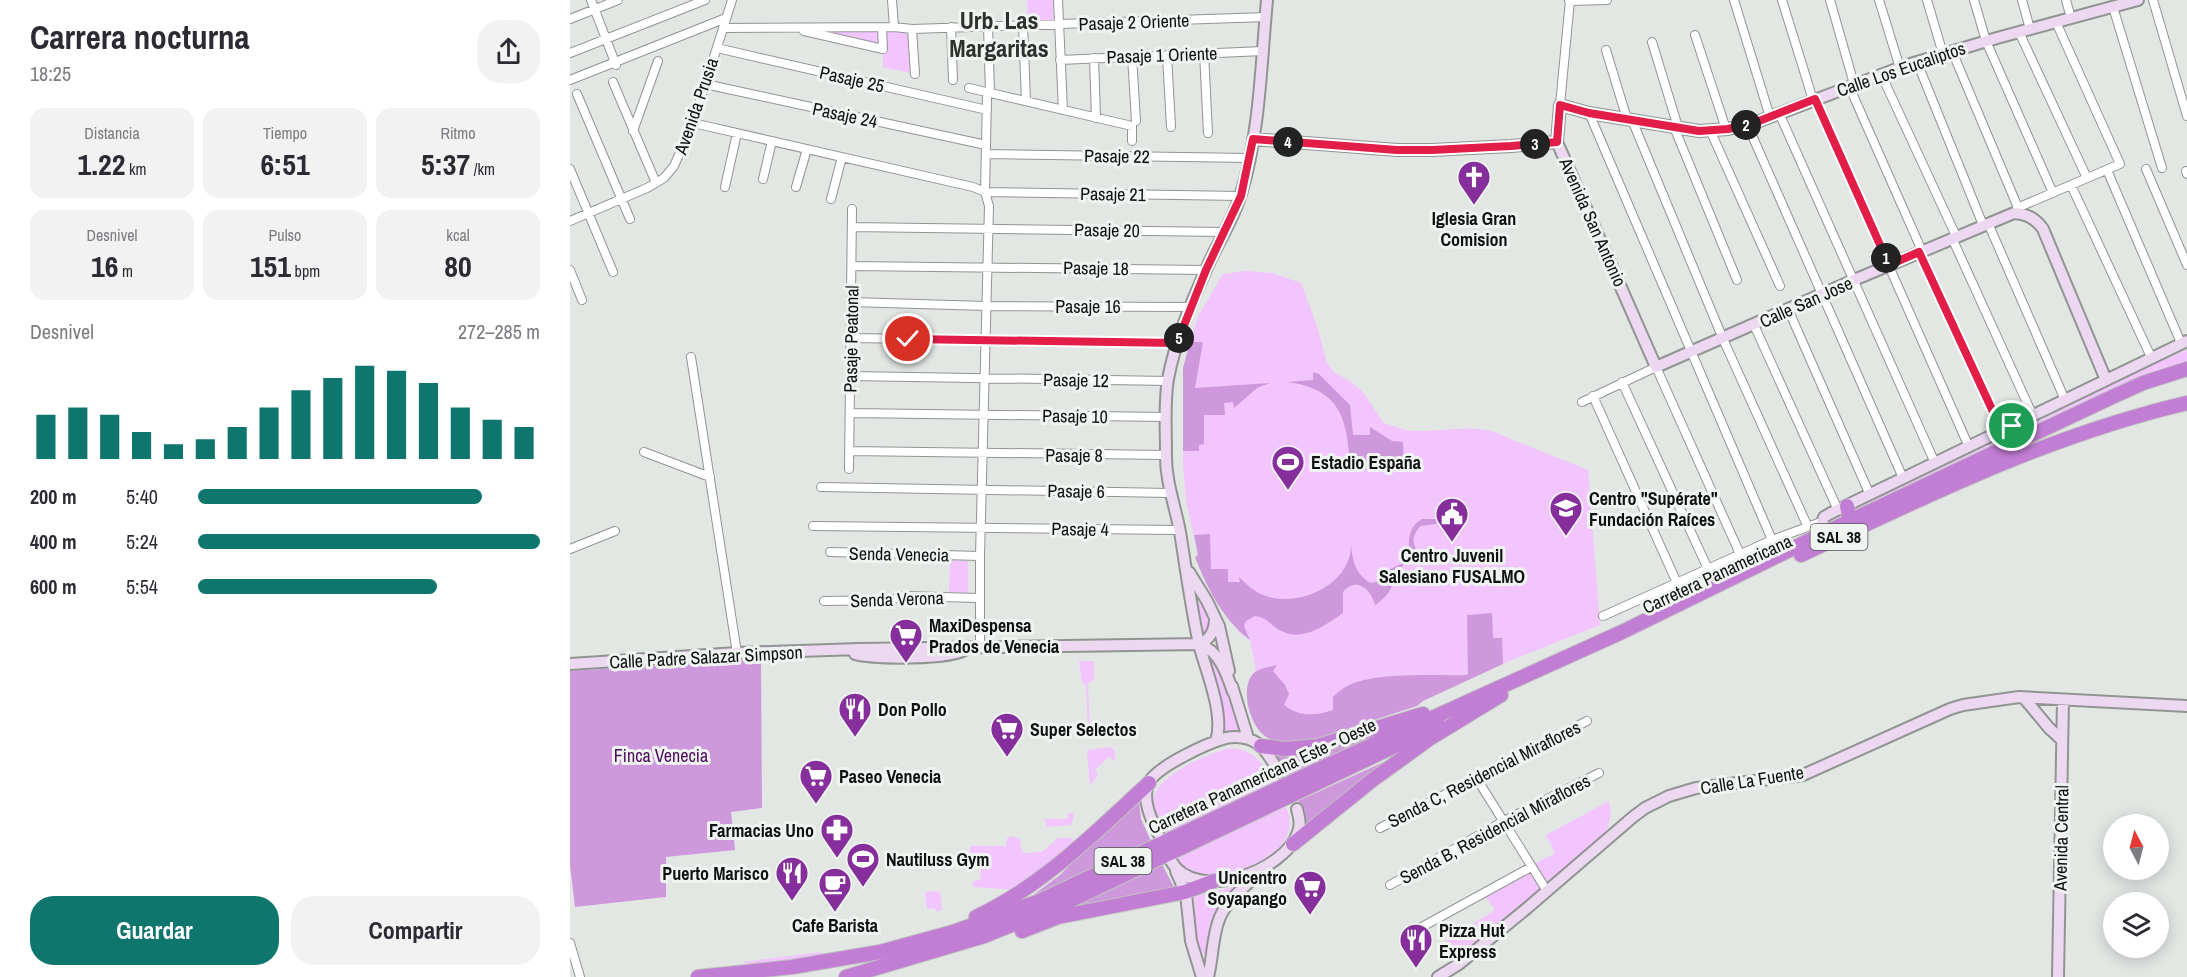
<!DOCTYPE html>
<html lang="es">
<head>
<meta charset="utf-8">
<style>
	body { margin:0; font-family:"Archivo Narrow",sans-serif; background:#f2f2f3; color:#2b2b33; height:100vh; display:flex; flex-direction:column; font-size:22px; white-space:nowrap }
	* { box-sizing:border-box; margin:0 }
	p { font-size:20px; color:#7c7c81 }
	.icon { flex:none; width:33px; height:33px; fill:none; stroke:currentColor; stroke-width:2; stroke-linecap:round; stroke-linejoin:round }
	.map { position:relative; flex:1; overflow:hidden }
	.details { display:flex; flex-direction:column; background:#fff; width:570px }
	.details>* { flex:none }
	.needle { width:39px; rotate:353deg }
	.tools { position:absolute; left:1533px; top:814px; display:grid; gap:12px }
	.tools a { display:grid; place-items:center; width:66px; height:66px; border-radius:50%; background:#fff; box-shadow:0 3px 15px #0003; font-size:30px }
	.pin { position:absolute; display:grid; place-items:center; width:51px; height:51px; color:#fff; margin:-26px; border:3px solid #fff; border-radius:50%; box-shadow:0 2px 6px #0007 }
	.km { position:absolute; width:30px; height:30px; margin:-15px; border-radius:50%; background:#222; color:#fff; font-size:16px; line-height:30px; text-align:center }
	.round { display:grid; place-items:center; flex:none; width:63px; height:63px; border-radius:24px; background:#f2f2f3 }
	.summary { display:flex; align-items:center; justify-content:space-between; height:102px; padding:0 30px }
	h1 { font-size:33px; font-weight:700; line-height:45px }
	.stats { display:grid; grid-template-columns:repeat(3,1fr); gap:9px; height:102px; padding:6px 30px }
	.stats div { display:grid; align-content:center; border-radius:15px; background:#f2f2f3; text-align:center }
	.stats b { font-size:30px; font-weight:700 }
	.stats small { font-size:16px; font-weight:400 }
	.stats p { font-size:16px }
	.chart { height:168px; padding:12px 30px }
	.chart p { display:flex; justify-content:space-between }
	.chart svg { width:100%; height:108px; margin-top:6px; stroke:#0f766e; stroke-width:6 }
	.action { display:flex; gap:12px; margin-top:auto; padding:12px 30px }
	.action a { flex:1; height:69px; border-radius:24px; background:#0f766e; color:#fff; font-size:24px; font-weight:700; line-height:69px; text-align:center }
	.action a+a { background:#f2f2f3; color:#2b2b33 }
	ul { padding:0 30px; list-style:none; font-size:20px }
	li { display:grid; grid-template-columns:96px 72px 1fr; align-items:center; height:45px }
	li i { height:15px; border-radius:8px; background:#0f766e }
	main { display:flex; flex:1; min-height:0 }
	.map>svg:first-child { display:block }
	.green { fill:#f2c5fe }
	.forest { fill:#ce99dc }
	.lines { fill:none; stroke-linecap:round; stroke-linejoin:round }
	.street-casing { stroke:#919592; stroke-width:10 }
	.secondary-casing { stroke:#919592; stroke-width:14 }
	.highway-casing { stroke:#c1c1c1; stroke-width:16 }
	.street { stroke:#fff; stroke-width:8 }
	.secondary { stroke:#edd8f2; stroke-width:10 }
	.highway { stroke:#c27dd4; stroke-width:14 }
	.route-casing { stroke:#fff; stroke-width:12 }
	.route { stroke:#e11d48; stroke-width:8 }
	.labels { text-anchor:middle; dominant-baseline:central; stroke-width:6; stroke-linejoin:round; paint-order:stroke }
	.shield { fill:#f0f4f1; stroke:#535654; stroke-width:1.5 }
	.shield-label { font-size:16px; font-weight:bold; fill:#101211 }
	.street-label { font-size:18px; fill:#101211; stroke:#f0f4f1 }
	.poi-label { font-size:18px; font-weight:bold; fill:#101211; stroke:#f0f4f1; text-anchor:start }
	.park-label { font-size:18px; fill:#4e0b5d; stroke:#f0f4f1 }
	.district-label { font-size:24px; font-weight:bold; fill:#2d312e; stroke:#f0f4f1 }
</style>
</head>
<body>
<main>
<section class="details">
<div class="summary"><div><h1>Carrera nocturna</h1><p>18:25</p></div><a class="round"><svg class="icon" aria-label="share" viewBox="0 0 24 24"><path d="M12 15V3M7 8l5-5 5 5M5 13v7h14v-7"/></svg></a></div>
<div class="stats">
<div><p>Distancia</p><b>1.22<small> km</small></b></div>
<div><p>Tiempo</p><b>6:51</b></div>
<div><p>Ritmo</p><b>5:37<small> /km</small></b></div>
</div>
<div class="stats">
<div><p>Desnivel</p><b>16<small> m</small></b></div>
<div><p>Pulso</p><b>151<small> bpm</small></b></div>
<div><p>kcal</p><b>80</b></div>
</div>
<div class="chart"><p><span>Desnivel</span>272–285 m</p>
<svg viewBox="0 0 160 44" preserveAspectRatio="none"><path d="M5 44V26M15 44V23M25 44V26M35 44V33M45 44V38M55 44V36M65 44V31M75 44V23M85 44V16M95 44V11M105 44V6M115 44V8M125 44V13M135 44V23M145 44V28M155 44V31"/></svg>
</div>
<ul>
<li><b>200 m</b>5:40<i style="width:83%"></i></li>
<li><b>400 m</b>5:24<i style="width:100%"></i></li>
<li><b>600 m</b>5:54<i style="width:70%"></i></li>
</ul>
<div class="action"><a>Guardar</a><a>Compartir</a></div>
</section>
<div class="map">
<svg width="1617" height="977" viewBox="0 0 1617 977">
	<rect width="100%" height="100%" fill="#e3e7e4"/>
	<path class="green" d="M 457,0 L 483,0 L 484,24 L 458,25 Z
		M 218,28 L 342,29 L 345,74 L 313,67 L 313,49 Z
		M 675,271 L 702,273 L 731,283 L 746,323 L 757,363 L 765,373 L 780,381 L 794,393 L 814,423 C 824,426 835,431 846,431 C 877,432 909,421 938,438 L 1018,470 L 1030,625 L 809,713 L 731,730 L 682,680 L 686,671 L 680,640 L 669,632 L 643,584 L 625,541 L 616,501 L 613,465 L 613,368 L 628,316 L 653,274 Z
		M 1617,350 L 1617,369 L 1280,521 L 1277,512 L 1402,451 L 1457,427 L 1584,363 Z
		M 380,560 L 398,561 L 398,593 L 379,592 Z
		M 628,602 L 635,606 L 642,623 L 634,636 L 626,603 Z
		M 643,658 L 649,668 L 670,734 L 654,737 L 654,726 L 639,661 Z
		M 509,661 L 524,661 L 524,679 L 518,684 L 520,728 L 525,729 L 525,731 L 522,735 L 514,734 L 512,729 L 518,728 L 516,685 L 512,682 Z
		M 540,747 L 545,751 L 545,757 L 543,761 L 539,757 L 525,770 L 528,774 L 520,786 L 517,750 Z
		M 659,748 C 683,748 693,763 704,782 L 593,835 C 589,827 584,817 583,809 C 578,777 635,755 659,748 Z
		M 1039,801 L 1041,816 L 1035,835 L 974,884 L 963,865 L 985,853 L 976,835 Z
		M 716,807 C 732,841 695,862 667,871 C 658,874 645,879 636,878 C 624,877 611,868 604,859 Z
		M 498,813 L 503,813 L 504,817 L 501,825 L 476,827 L 475,819 L 498,819 Z
		M 443,836 L 450,839 L 452,853 L 472,852 L 488,838 L 502,838 L 505,844 L 449,890 L 403,887 L 403,881 L 411,879 L 410,863 L 401,860 L 400,846 L 436,846 L 437,838 Z
		M 958,868 L 970,888 L 965,896 L 886,958 L 868,946 L 925,910 L 913,893 Z
		M 673,884 L 644,920 L 638,954 L 634,955 L 630,953 L 626,931 L 624,897 Z
		M 366,891 L 370,892 L 372,909 L 368,912 L 363,908 L 357,909 L 355,892 Z
		M 251,952 L 259,957 L 180,966 L 173,962 Z"/>
	<path class="forest" d="M 620,342 L 633,342 L 625,388 L 700,383 L 687,388 L 664,408 L 663,402 L 654,403 L 655,415 L 634,415 L 634,444 L 629,445 L 629,451 L 613,451 L 613,368 Z
		M 743,372 L 749,374 L 780,405 L 783,435 L 800,435 L 800,427 L 822,441 L 833,442 L 834,469 L 780,470 C 778,421 772,389 717,382 L 743,380 Z
		M 852,519 L 868,519 L 866,524 L 850,526 C 837,544 848,542 846,559 L 834,564 C 822,581 824,593 805,605 C 801,589 786,576 773,592 L 773,613 C 754,626 732,643 709,630 C 700,624 696,617 685,616 L 676,621 L 674,626 L 680,640 C 653,620 637,588 625,557 L 628,555 L 624,535 L 640,534 L 641,569 L 658,569 L 658,582 L 670,582 L 669,577 C 677,585 686,593 696,596 C 730,608 783,583 781,543 C 782,560 785,573 800,583 L 806,582 L 818,570 L 839,560 L 840,557 C 838,541 837,528 852,519 Z
		M 922,613 L 923,638 L 932,638 L 933,664 L 853,701 L 847,706 L 749,738 C 734,740 712,745 698,738 C 680,729 668,686 685,672 C 690,668 700,667 707,665 L 703,671 L 715,685 L 719,694 L 714,705 C 729,717 746,716 763,710 L 763,697 C 768,692 775,686 782,684 C 811,672 865,676 898,675 L 897,615 Z
		M 191,659 L 192,808 L 161,812 L 165,850 L 96,857 L 96,897 L 5,907 L 0,865 L 0,671 Z
		M 836,723 L 719,779 L 702,753 C 748,759 792,738 836,723 Z
		M 840,750 L 734,829 L 735,811 L 728,801 Z
		M 569,801 L 571,819 L 581,841 L 447,907 L 490,875 L 520,844 Z
		M 592,864 L 606,891 L 487,911 Z"/>
	<g class="lines">
		<g class="street-casing">
			<path id="street" d="M 21,0 L 46,65
				M 322,0 L 324,27 L 342,29 L 696,17
				M 488,0 L 493,110
				M 1164,0 L 1200,117
				M 1212,0 L 1243,100
				M 1260,0 L 1284,84
				M 1309,0 L 1330,68
				M 1357,0 L 1373,54
				M 1404,0 L 1416,41 L 1483,193
				M 1452,0 L 1460,29
				M 1496,0 L 1501,18
				M 1583,0 L 1617,116
				M 999,1 L 1037,0
				M 1543,7 L 1592,168
				M 0,19 L 48,0
				M 453,25 L 456,101
				M 418,26 L 420,93
				M 381,27 L 383,80
				M 153,28 L 324,27
				M 342,29 L 345,74
				M 234,31 L 313,49 L 312,28
				M 1449,32 L 1517,178
				M 1125,35 L 1156,129
				M 1082,42 L 1108,127
				M 147,48 L 417,110
				M 1036,50 L 1057,119
				M 1382,51 L 1449,210
				M 0,53 L 135,0
				M 634,53 L 638,133
				M 597,55 L 601,127
				M 562,56 L 566,121
				M 524,58 L 526,118
				M 490,60 L 693,51
				M 1347,62 L 1413,225
				M 1311,74 L 1386,236
				M 0,80 L 156,18
				M 43,82 L 86,183
				M 135,84 L 416,145
				M 1279,86 L 1352,251
				M 399,88 L 562,126 L 562,141
				M 7,94 L 60,219
				M 417,97 L 415,192 L 671,196
				M 1245,99 L 1399,447
				M 990,105 L 1000,0
				M 1019,113 L 1202,540
				M 1209,113 L 1365,463
				M 1062,120 L 1153,339 L 1237,525
				M 123,123 L 403,187 L 415,192 L 419,206 L 410,556 L 410,647
				M 1177,124 L 1333,478
				M 1104,127 L 1167,280
				M 1140,130 L 1210,286
				M 63,131 L 88,61
				M 416,154 L 679,158
				M 0,169 L 43,272
				M 1576,169 L 1617,265
				M 1537,170 L 1611,343
				M 1616,171 L 1617,174
				M 193,179 L 202,141
				M 1501,185 L 1581,357
				M 155,187 L 167,133
				M 226,187 L 237,149
				M 261,199 L 272,157
				M 1447,208 L 1550,164 L 1486,22
				M 0,221 L 77,188 L 94,178 L 104,166 L 123,123 L 162,0
				M 1418,223 L 1495,400
				M 282,227 L 655,232
				M 1382,238 L 1463,416
				M 1349,252 L 1432,431
				M 282,266 L 636,270
				M 0,270 L 12,300
				M 281,302 L 416,306 L 620,307
				M 1218,309 L 1300,495
				M 1184,325 L 1268,510
				M 281,338 L 607,343
				M 121,357 L 167,653
				M 280,376 L 598,381
				M 1052,382 L 1138,569
				M 1023,396 L 1107,583
				M 1012,402 L 1086,367 L 1170,554
				M 280,413 L 596,417
				M 280,451 L 596,455
				M 74,452 L 140,477
				M 279,469 L 282,209
				M 251,487 L 600,493
				M 243,526 L 609,530
				M 0,549 L 45,531
				M 260,552 L 410,556
				M 254,601 L 321,600 L 334,596 L 409,598
				M 1033,616 L 1202,540 L 1251,522
				M 907,779 L 977,891
				M 810,828 L 1017,721
				M 820,885 L 934,821 L 1029,773
				M 850,928 L 961,867
				M 0,943 L 10,977"/>
		</g>
		<g class="secondary-casing">
			<path id="secondary" d="M 683,139 L 827,150 L 862,150 L 941,146 L 987,142
				M 1536,380 L 1473,229 C 1465,218 1457,214 1444,213 L 1284,280 L 1086,367 L 987,142 L 990,105 L 1019,113 L 1129,131 L 1158,129 L 1184,123 L 1337,65 L 1427,38 L 1568,0
				M 1248,536 L 1254,517 L 1261,513 L 1617,341
				M 619,572 L 637,601 L 649,626 L 659,671
				M 629,644 C 640,640 645,630 645,618
				M 285,654 C 304,659 381,660 396,649
				M 0,664 L 167,653 L 289,649 L 629,644 C 649,650 657,674 663,692
				M 662,686 L 678,738
				M 1454,698 L 1479,728 L 1492,740
				M 646,741 C 655,714 636,672 629,644 C 621,607 616,569 610,532 C 605,505 595,480 596,452 C 596,428 594,403 598,379 C 605,342 620,306 635,272 C 646,245 663,221 671,194 C 690,132 691,64 697,0
				M 588,833 C 581,819 572,800 578,784 C 585,767 638,743 656,738 C 664,736 672,737 679,739 C 694,744 701,760 709,772
				M 601,861 C 625,904 716,871 728,832 C 731,824 729,817 727,809
				M 606,871 L 616,894 L 621,941 L 632,977
				M 638,977 C 643,958 642,935 650,917 C 658,899 677,885 691,871
				M 868,977 L 889,964 L 956,909 L 1063,817 L 1075,808 L 1099,796 L 1126,788 L 1233,775 L 1380,709 L 1393,705 L 1449,697 L 1617,706
				M 1488,977 L 1493,700"/>
		</g>
		<g class="highway-casing">
			<path id="highway" d="M 1277,506 L 1280,521
				M 1231,555 C 1358,495 1480,435 1617,403
				M 691,746 L 715,749 L 748,746 L 853,714
				M 723,844 L 801,781 L 859,739 L 931,695
				M 406,917 C 474,885 524,833 579,783
				M 452,931 L 488,917 L 615,892 L 644,881
				M 128,977 L 222,967 L 310,952 L 383,932 L 467,902 L 758,765 L 1052,632 L 1248,536 L 1540,398 L 1573,383 L 1617,369
				M 276,977 L 414,936 L 489,906 L 869,725"/>
		</g>
		<use href="#street" class="street"/>
		<use href="#secondary" class="secondary"/>
		<use href="#highway" class="highway"/>
	</g>
	<g class="lines">
		<g class="route-casing">
			<path id="route" d="M 338,339 L 607,343 L 636,270 L 671,196 L 683,139 L 827,150 L 862,150 L 941,146 L 987,142 L 990,105 L 1019,113 L 1129,131 L 1158,129 L 1184,123 L 1245,99 L 1319,265 L 1349,252 L 1432,431 L 1442,426"/>
		</g>
		<use href="#route" class="route"/>
	</g>
	<defs>
		<g id="church-pin" transform="scale(1.725)"><path d="M0 17L-7.5 6A9.5 9.5 0 1 1 7.5 6Z" fill="#862e9b" stroke="#f0f4f1"/><path d="M-1.2-6h2.4v3.5h3.3v2.4h-3.3V6h-2.4V-.1h-3.3v-2.4h3.3Z" fill="#fff"/></g>
		<g id="stadium-pin" transform="scale(1.725)"><path d="M0 17L-7.5 6A9.5 9.5 0 1 1 7.5 6Z" fill="#862e9b" stroke="#f0f4f1"/><path d="M0-5a6.5 5 0 1 0 0 10a6.5 5 0 1 0 0-10ZM-3.5-1.8h7v3.6h-7Z" fill="#fff"/></g>
		<g id="university-pin" transform="scale(1.725)"><path d="M0 17L-7.5 6A9.5 9.5 0 1 1 7.5 6Z" fill="#862e9b" stroke="#f0f4f1"/><path d="M0-5L7-2L0 1L-7-2ZM-4 1L0 2.5L4 1V4Q0 6-4 4Z" fill="#fff"/></g>
		<g id="civic-pin" transform="scale(1.725)"><path d="M0 17L-7.5 6A9.5 9.5 0 1 1 7.5 6Z" fill="#862e9b" stroke="#f0f4f1"/><path d="M-.6-6.5H3V-4.5H.6V-3L4-1V1h2V6H-6V1h2V-1L-.6-3ZM-1.2 2.5V6h2.4V2.5Z" fill="#fff"/></g>
		<g id="supermarket-pin" transform="scale(1.725)"><path d="M0 17L-7.5 6A9.5 9.5 0 1 1 7.5 6Z" fill="#862e9b" stroke="#f0f4f1"/><path d="M-6-5.5h2.5l.6 2H6L4.5 2H-2.5L-4.4-4H-6ZM-1.5 3.2a1.3 1.3 0 1 0 .1 0ZM3 3.2a1.3 1.3 0 1 0 .1 0Z" fill="#fff"/></g>
		<g id="restaurant-pin" transform="scale(1.725)"><path d="M0 17L-7.5 6A9.5 9.5 0 1 1 7.5 6Z" fill="#862e9b" stroke="#f0f4f1"/><path d="M-5-6h1v4h1v-4h1v4h1v-4h1v5L-1.5 .5V6h-2V.5L-5-1ZM5-6V6H3V1.5H1.5Q1.5-4 5-6Z" fill="#fff"/></g>
		<g id="pharmacy-pin" transform="scale(1.725)"><path d="M0 17L-7.5 6A9.5 9.5 0 1 1 7.5 6Z" fill="#862e9b" stroke="#f0f4f1"/><path d="M-2-6h4v4h4v4h-4v4h-4v-4h-4v-4h4Z" fill="#fff"/></g>
		<g id="cafe-pin" transform="scale(1.725)"><path d="M0 17L-7.5 6A9.5 9.5 0 1 1 7.5 6Z" fill="#862e9b" stroke="#f0f4f1"/><path d="M-5.5-4.5H6V0H3Q3 3.5 0 3.5H-2.5Q-5.5 3.5-5.5 0ZM3-3.2v2h1.7v-2ZM-6 4.5H4V6H-6Z" fill="#fff"/></g>
	</defs>
	<g fill-rule="evenodd">
		<use href="#church-pin" x="904" y="177"/>
		<use href="#stadium-pin" x="718" y="462"/>
		<use href="#university-pin" x="996" y="508"/>
		<use href="#civic-pin" x="882" y="514"/>
		<use href="#supermarket-pin" x="336" y="635"/>
		<use href="#restaurant-pin" x="285" y="709"/>
		<use href="#supermarket-pin" x="437" y="729"/>
		<use href="#supermarket-pin" x="246" y="776"/>
		<use href="#pharmacy-pin" x="267" y="830"/>
		<use href="#stadium-pin" x="293" y="859"/>
		<use href="#restaurant-pin" x="222" y="873"/>
		<use href="#cafe-pin" x="265" y="884"/>
		<use href="#supermarket-pin" x="740" y="887"/>
		<use href="#restaurant-pin" x="846" y="940"/>
	</g>
	<g class="labels">
		<g class="shield">
			<rect x="1240.5" y="524" width="57" height="26" rx="4.5"/>
			<rect x="524.5" y="848" width="57" height="26" rx="4.5"/>
		</g>
		<g class="shield-label">
			<text x="1269" y="537">SAL 38</text>
			<text x="553" y="861">SAL 38</text>
		</g>
		<g class="street-label">
			<text transform="translate(564 22) rotate(-2)">Pasaje 2 Oriente</text>
			<text transform="translate(592 55) rotate(-2)">Pasaje 1 Oriente</text>
			<text transform="translate(1331 69) rotate(-19)">Calle Los Eucaliptos</text>
			<text transform="translate(282 79) rotate(13)">Pasaje 25</text>
			<text transform="translate(126 106) rotate(-71)">Avenida Prusia</text>
			<text transform="translate(275 115) rotate(12)">Pasaje 24</text>
			<text transform="translate(547 156) rotate(1)">Pasaje 22</text>
			<text transform="translate(543 194) rotate(1)">Pasaje 21</text>
			<text transform="translate(1023 222) rotate(66)">Avenida San Antonio</text>
			<text transform="translate(537 230) rotate(1)">Pasaje 20</text>
			<text transform="translate(526 268) rotate(1)">Pasaje 18</text>
			<text transform="translate(1236 302) rotate(-24)">Calle San Jose</text>
			<text x="518" y="306">Pasaje 16</text>
			<text transform="translate(281 339) rotate(-89)">Pasaje Peatonal</text>
			<text transform="translate(506 380) rotate(1)">Pasaje 12</text>
			<text transform="translate(505 416) rotate(1)">Pasaje 10</text>
			<text x="504" y="455">Pasaje 8</text>
			<text transform="translate(506 491) rotate(1)">Pasaje 6</text>
			<text transform="translate(510 529) rotate(1)">Pasaje 4</text>
			<text transform="translate(329 554) rotate(1)">Senda Venecia</text>
			<text transform="translate(1147 574) rotate(-25)">Carretera Panamericana</text>
			<text transform="translate(327 599) rotate(-2)">Senda Verona</text>
			<text transform="translate(136 657) rotate(-3)">Calle Padre Salazar Simpson</text>
			<text transform="translate(914 774) rotate(-27)">Senda C, Residencial Miraflores</text>
			<text transform="translate(692 776) rotate(-25)">Carretera Panamericana Este - Oeste</text>
			<text transform="translate(1182 780) rotate(-9)">Calle La Fuente</text>
			<text transform="translate(925 829) rotate(-28)">Senda B, Residencial Miraflores</text>
			<text transform="translate(1491 838) rotate(-89)">Avenida Central</text>
		</g>
		<g class="poi-label">
			<text x="904" y="218" text-anchor="middle">Iglesia Gran<tspan x="904" dy="21">Comision</tspan></text>
			<text x="741" y="462">Estadio España</text>
			<text x="1019" y="498">Centro "Supérate"<tspan x="1019" dy="21">Fundación Raíces</tspan></text>
			<text x="882" y="555" text-anchor="middle">Centro Juvenil<tspan x="882" dy="21">Salesiano FUSALMO</tspan></text>
			<text x="359" y="625">MaxiDespensa<tspan x="359" dy="21">Prados de Venecia</tspan></text>
			<text x="308" y="709">Don Pollo</text>
			<text x="460" y="729">Super Selectos</text>
			<text x="269" y="776">Paseo Venecia</text>
			<text x="244" y="830" text-anchor="end">Farmacias Uno</text>
			<text x="316" y="859">Nautiluss Gym</text>
			<text x="199" y="873" text-anchor="end">Puerto Marisco</text>
			<text x="717" y="877" text-anchor="end">Unicentro<tspan x="717" dy="21">Soyapango</tspan></text>
			<text x="265" y="925" text-anchor="middle">Cafe Barista</text>
			<text x="869" y="930">Pizza Hut<tspan x="869" dy="21">Express</tspan></text>
		</g>
		<g class="park-label">
			<text x="91" y="755">Finca Venecia</text>
		</g>
		<g class="district-label">
			<text x="429" y="20">Urb. Las<tspan x="429" dy="28">Margaritas</tspan></text>
		</g>
	</g>
</svg>
<div class="tools">
<a><svg class="needle" viewBox="-14 -14 28 28"><path d="M0-13l5 13h-10z" fill="#e53935"/><path d="M0 13l5-13h-10z" fill="#7c7c81"/></svg></a>
<a><svg class="icon" aria-label="layers" viewBox="0 0 24 24"><path d="M12 4l9 5-9 5-9-5zM3 14l9 5 9-5"/></svg></a>
</div>
<div class="pin" style="left:1442px;top:426px;background:#1e9e55"><svg class="icon" aria-label="arrive" viewBox="0 0 24 24"><path d="M6 21V4h12l-3 4 3 4H6"/></svg></div>
<div class="pin" style="left:338px;top:339px;background:#d93025"><svg class="icon" aria-label="check" viewBox="0 0 24 24"><path d="M5 12l5 5 9-10"/></svg></div>
<b class="km" style="left:1316px;top:258px">1</b>
<b class="km" style="left:1176px;top:125px">2</b>
<b class="km" style="left:965px;top:144px">3</b>
<b class="km" style="left:718px;top:142px">4</b>
<b class="km" style="left:609px;top:338px">5</b>
</div>
</main>
</body>
</html>
